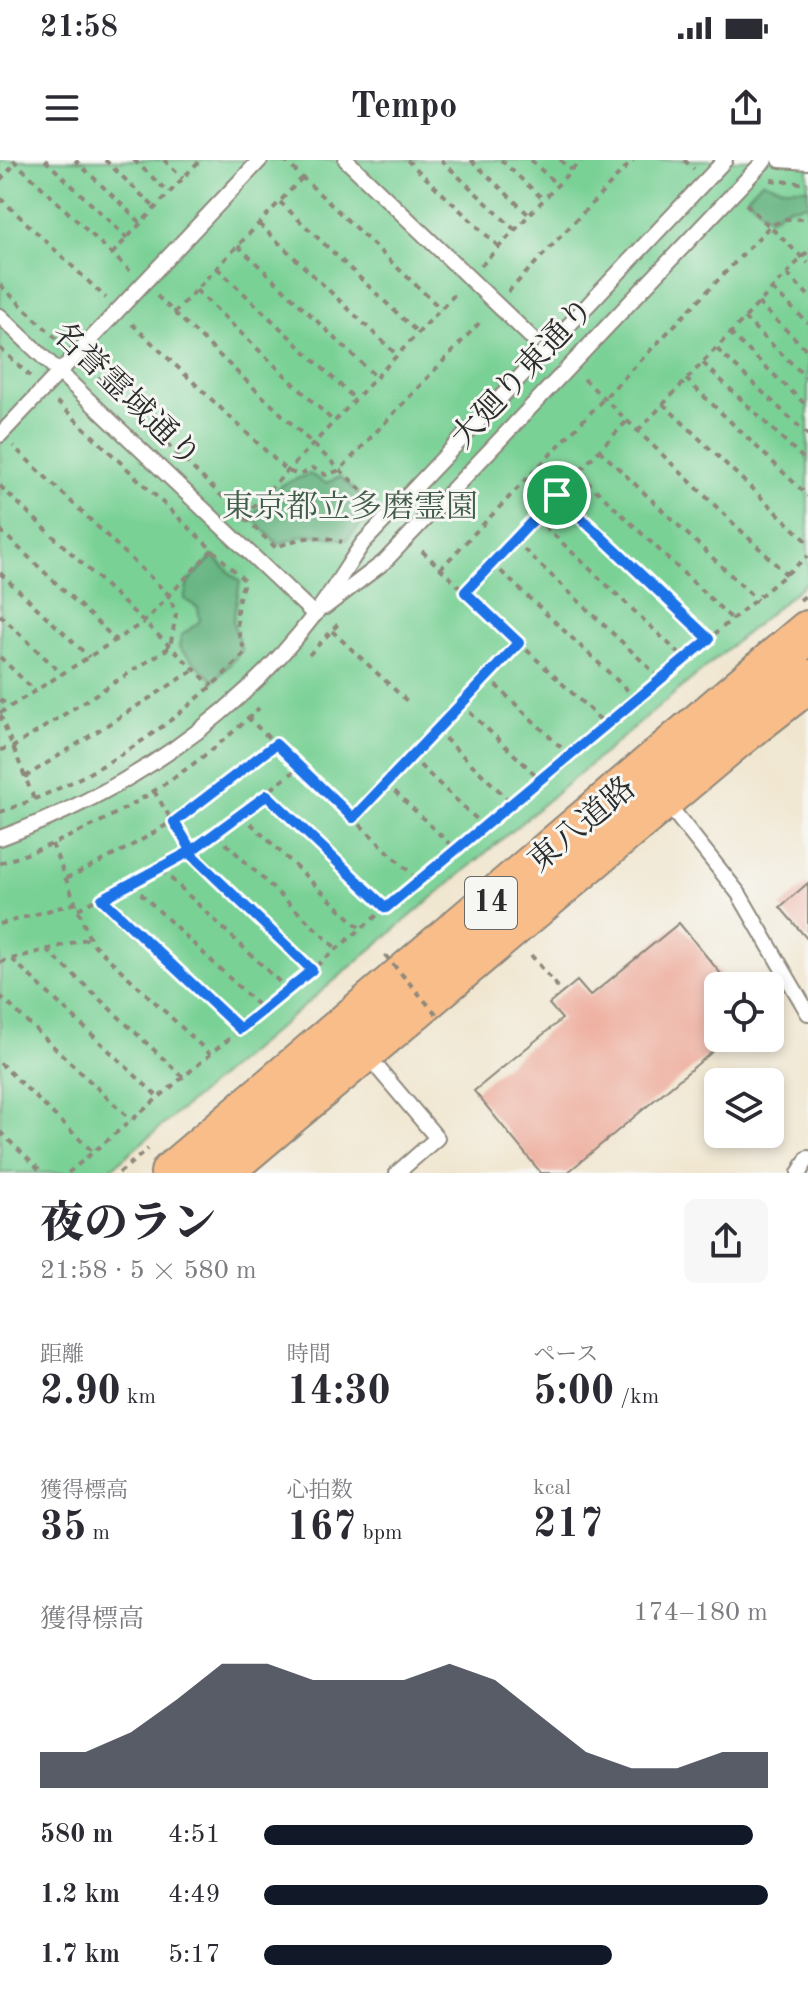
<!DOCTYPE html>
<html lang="ja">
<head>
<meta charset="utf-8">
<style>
	body { margin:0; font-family:"Old Standard TT","Noto Serif JP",serif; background:#f7f7f7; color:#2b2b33; height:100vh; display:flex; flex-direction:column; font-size:30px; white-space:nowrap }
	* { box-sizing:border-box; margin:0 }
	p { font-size:26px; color:#7c7c81 }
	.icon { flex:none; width:44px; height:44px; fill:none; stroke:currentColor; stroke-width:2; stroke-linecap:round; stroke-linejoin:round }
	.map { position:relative; height:1013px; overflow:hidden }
	.details { display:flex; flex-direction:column; background:#fff; flex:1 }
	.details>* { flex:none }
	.buttons { position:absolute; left:704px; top:812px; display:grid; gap:16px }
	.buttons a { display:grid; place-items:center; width:80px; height:80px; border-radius:12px; background:#fff; box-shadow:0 4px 12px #0003; font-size:40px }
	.pin { position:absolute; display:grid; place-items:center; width:68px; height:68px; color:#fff; margin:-34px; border:4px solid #fff; border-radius:50%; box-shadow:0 2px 8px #0007 }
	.round { display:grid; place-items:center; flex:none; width:84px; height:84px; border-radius:12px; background:#f7f7f7 }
	.overview { display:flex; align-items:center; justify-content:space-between; height:136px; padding:0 40px }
	h1 { font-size:44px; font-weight:800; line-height:60px }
	.figures { display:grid; grid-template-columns:repeat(3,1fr); gap:12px; height:136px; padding:8px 40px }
	.figures div { display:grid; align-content:center }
	.figures b { font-size:40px; font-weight:800 }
	.figures small { font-size:22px; font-weight:400 }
	.figures p { font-size:22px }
	.chart { height:224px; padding:16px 40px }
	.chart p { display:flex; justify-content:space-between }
	.chart svg { width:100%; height:144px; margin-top:8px; fill:#111827; opacity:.7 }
	ul { padding:0 40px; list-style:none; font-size:26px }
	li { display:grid; grid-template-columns:128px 96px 1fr; align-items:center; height:60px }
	li i { height:20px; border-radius:10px; background:#111827 }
	.status { display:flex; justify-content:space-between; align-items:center; height:56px; padding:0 40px; background:#fff; direction:ltr }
	.status svg { height:22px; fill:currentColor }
	header { display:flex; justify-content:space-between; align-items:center; height:104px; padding:0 40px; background:#fff; font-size:36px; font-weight:800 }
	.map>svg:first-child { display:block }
	.green { fill:#7ad196; stroke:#527e60; stroke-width:2 }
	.forest { fill:#63b37f; stroke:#476f55; stroke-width:2 }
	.building { fill:#eda694 }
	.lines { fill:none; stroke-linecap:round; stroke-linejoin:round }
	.lane-casing { stroke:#8e887c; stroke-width:18 }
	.primary-casing { stroke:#8e887c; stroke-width:46 }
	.path { stroke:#8e887c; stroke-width:4; stroke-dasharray:6 6; stroke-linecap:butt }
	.lane { stroke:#fff; stroke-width:14 }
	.primary { stroke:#f8bd89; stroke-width:42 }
	.path-bridge { stroke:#8e887c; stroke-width:4; stroke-dasharray:6 6; stroke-linecap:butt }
	.route-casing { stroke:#fff; stroke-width:16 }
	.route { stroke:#1a73e8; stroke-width:10 }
	.labels { text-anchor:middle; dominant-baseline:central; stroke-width:6; stroke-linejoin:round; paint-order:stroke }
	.shield { fill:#f6f6f2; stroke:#686867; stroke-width:2 }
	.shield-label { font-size:30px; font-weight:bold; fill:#2b2b2b }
	.street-label { font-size:32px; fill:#2b2b2b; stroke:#f6f6f2 }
	.park-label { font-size:32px; fill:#435d4b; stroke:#f6f6f2 }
</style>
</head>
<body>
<div class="status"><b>21:58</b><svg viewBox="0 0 49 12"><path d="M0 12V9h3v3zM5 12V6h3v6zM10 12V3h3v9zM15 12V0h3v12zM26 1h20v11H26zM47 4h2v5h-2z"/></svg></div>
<header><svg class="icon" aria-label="menu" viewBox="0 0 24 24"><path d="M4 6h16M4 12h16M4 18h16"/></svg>Tempo<svg class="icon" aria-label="share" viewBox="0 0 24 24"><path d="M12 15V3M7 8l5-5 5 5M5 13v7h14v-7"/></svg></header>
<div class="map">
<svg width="808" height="1013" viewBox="0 0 808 1013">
	<rect width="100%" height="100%" fill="#f6f6f2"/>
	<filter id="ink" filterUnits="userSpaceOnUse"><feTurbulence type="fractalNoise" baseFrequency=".0125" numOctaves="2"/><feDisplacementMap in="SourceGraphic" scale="16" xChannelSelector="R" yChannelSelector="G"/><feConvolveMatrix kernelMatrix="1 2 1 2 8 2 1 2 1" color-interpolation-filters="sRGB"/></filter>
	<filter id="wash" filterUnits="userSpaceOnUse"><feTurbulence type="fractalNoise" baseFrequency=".006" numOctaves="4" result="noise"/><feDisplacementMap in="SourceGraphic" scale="32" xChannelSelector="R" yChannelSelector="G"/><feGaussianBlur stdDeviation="1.8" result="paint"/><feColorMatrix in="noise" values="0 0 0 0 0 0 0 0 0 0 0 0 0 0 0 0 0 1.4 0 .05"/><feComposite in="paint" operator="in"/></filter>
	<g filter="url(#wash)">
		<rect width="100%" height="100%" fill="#f0e5cd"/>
		<path class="green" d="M 0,0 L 808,0 L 808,421 L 106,1013 L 0,1013 Z"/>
		<path class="forest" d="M 762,21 L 784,28 L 808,28 L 808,44 L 785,48 L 770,59 L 747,37 Z
			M 309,314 L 326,323 L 340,317 L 375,350 L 346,380 L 308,374 L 278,384 L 251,357 L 281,325 Z
			M 213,396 L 240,422 L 233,462 L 242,491 L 214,521 L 179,488 L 181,476 L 200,461 L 198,448 L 184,439 L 188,422 Z"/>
		<g id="blocks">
			<path class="building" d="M 808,723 L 808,780 L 780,747 Z
				M 679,763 L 731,826 L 718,826 L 718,887 L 567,1013 L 541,1013 L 474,931 L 562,859 L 549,844 L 577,821 L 590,836 Z"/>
		</g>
	</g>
	<g filter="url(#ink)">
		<use href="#blocks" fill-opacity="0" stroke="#8e887c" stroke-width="2"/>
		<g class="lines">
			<g class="lane-casing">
				<path id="lane" d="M 346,0 L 534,180
					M 780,0 L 808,2
					M 0,156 L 315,455
					M 0,275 L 260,0
					M 325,447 L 384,402 L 765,0
					M 666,642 L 739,734 L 808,853
					M 0,678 C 123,633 235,560 315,454 C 333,431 347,406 363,383 L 725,0
					M 366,894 L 437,978 L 397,1013
					M 799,1013 L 808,998"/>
			</g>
			<g class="primary-casing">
				<path id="primary" d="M 172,1013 L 808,472
					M 219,1013 L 735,578 L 808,521"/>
			</g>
			<path class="path" d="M 13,0 L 130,111
				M 45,0 L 127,78
				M 75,0 L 141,63
				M 105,0 L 155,48
				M 134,0 L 169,33
				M 164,0 L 183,18
				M 284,0 L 441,149
				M 407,0 L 499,87
				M 441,0 L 515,70
				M 471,0 L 529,55
				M 501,0 L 544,40
				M 531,0 L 557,25
				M 560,0 L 571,10
				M 684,0 L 694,9
				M 0,20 L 16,3
				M 771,20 L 808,24
				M 0,38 L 106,138
				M 280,42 L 418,173
				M 746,44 L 808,103
				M 259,64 L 397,195
				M 238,86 L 376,217
				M 112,94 L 200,0
				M 481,106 L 581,0
				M 217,108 L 355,239
				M 787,114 L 808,135
				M 0,125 L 62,184
				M 772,129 L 808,163
				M 196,130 L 334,262
				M 508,132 L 633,0
				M 157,136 L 374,342
				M 758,143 L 808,191
				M 174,153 L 302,18
				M 744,158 L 808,219
				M 132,164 L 287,311 L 300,315 L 313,308 L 326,315 L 340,310 L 483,159
				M 730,173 L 808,247
				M 0,188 L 30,216
				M 717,189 L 808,275
				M 703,203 L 808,303
				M 89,209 L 276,388 C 298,377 319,374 342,382
				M 584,219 L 787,415
				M 686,219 L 808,336
				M 663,244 L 808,382
				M 638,271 L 808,91
				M 599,290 L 757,440
				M 578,313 L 733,460
				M 0,326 L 212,526
				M 557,335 L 709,479
				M 244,357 L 456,133
				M 536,358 L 685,499
				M 0,370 L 116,480
				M 515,381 L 661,519
				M 422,391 L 606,565
				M 492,403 L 637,539
				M 440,409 L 770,66 L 785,59 L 808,59
				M 0,413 L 89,497
				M 465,432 L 627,261
				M 800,440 L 808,434
				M 0,455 L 62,514
				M 332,471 L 408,542
				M 309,495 L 339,463
				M 0,497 L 35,531
				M 487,517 L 569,595
				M 0,539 L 9,547
				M 461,544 L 541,620
				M 0,553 L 144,462 L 212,390
				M 0,555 L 34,639
				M 247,557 L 419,721
				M 436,570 L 512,643
				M 0,590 L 13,587 L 170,487 L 176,454 L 169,435 L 13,286
				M 411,597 L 484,666
				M 25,617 L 194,510
				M 386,623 L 456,690
				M 154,631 L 193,696 L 312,810
				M 267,635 L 386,748
				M 0,652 C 94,620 178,564 246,492 C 234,469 234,444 245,421 L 57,242
				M 242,655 L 361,769
				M 353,658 L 519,483
				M 217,675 L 337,789
				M 52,684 L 91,782 L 210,894
				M 0,703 C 97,672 186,619 259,548
				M 162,710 L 288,830
				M 66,718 C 144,684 211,639 276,584
				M 132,725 L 263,850
				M 103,739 L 240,869
				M 78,749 L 191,691 L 300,607
				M 0,764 L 76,743
				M 47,790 L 183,917
				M 531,795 L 563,833
				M 12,799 L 158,937
				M 0,802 L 90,778
				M 0,836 L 131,960
				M 0,903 L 93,992
				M 0,972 L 43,1013
				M 68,1013 L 808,396
				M 119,1013 L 148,989"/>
			<use href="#lane" class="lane"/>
			<use href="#primary" class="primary"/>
			<path class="path-bridge" d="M 385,795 L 438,856"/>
		</g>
	</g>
	<g class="lines" filter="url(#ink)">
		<g class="route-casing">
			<path id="route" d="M 557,335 L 465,432 L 519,483 L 353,658 L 276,584 L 174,662 C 181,673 189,684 193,696 L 312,810 L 240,869 L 102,739 L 191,691 L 267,635 L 386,748 L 709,479 L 557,335"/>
		</g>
		<use href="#route" class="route"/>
	</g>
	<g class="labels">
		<rect class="shield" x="465" y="717" width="52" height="52" rx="6"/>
		<g class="shield-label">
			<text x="491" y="743">14</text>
		</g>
		<g class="street-label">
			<text transform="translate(524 214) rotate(-47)">大廻り東通り</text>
			<text transform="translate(125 236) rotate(44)">名誉霊域通り</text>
			<text transform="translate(583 666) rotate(-40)">東八道路</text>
		</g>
		<g class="park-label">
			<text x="350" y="349">東京都立多磨霊園</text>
		</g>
	</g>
</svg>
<div class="buttons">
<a><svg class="icon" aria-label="locate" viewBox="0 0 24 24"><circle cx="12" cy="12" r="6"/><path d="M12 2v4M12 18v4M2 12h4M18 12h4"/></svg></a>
<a><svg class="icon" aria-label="layers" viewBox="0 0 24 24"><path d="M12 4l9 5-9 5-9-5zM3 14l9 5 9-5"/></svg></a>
</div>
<div class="pin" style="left:557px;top:335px;background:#1e9e55"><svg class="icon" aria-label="arrive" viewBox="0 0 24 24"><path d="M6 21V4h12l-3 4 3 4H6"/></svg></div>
</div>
<section class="details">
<div class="overview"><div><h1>夜のラン</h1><p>21:58 · 5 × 580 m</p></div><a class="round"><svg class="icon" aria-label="share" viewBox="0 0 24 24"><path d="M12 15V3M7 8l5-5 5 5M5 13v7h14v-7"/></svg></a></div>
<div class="figures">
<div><p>距離</p><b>2.90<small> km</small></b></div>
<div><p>時間</p><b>14:30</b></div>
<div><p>ペース</p><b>5:00<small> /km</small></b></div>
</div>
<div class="figures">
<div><p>獲得標高</p><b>35<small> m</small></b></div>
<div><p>心拍数</p><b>167<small> bpm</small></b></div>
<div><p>kcal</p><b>217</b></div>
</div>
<div class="chart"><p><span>獲得標高</span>174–180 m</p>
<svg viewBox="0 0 160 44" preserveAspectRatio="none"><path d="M0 44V33L10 33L20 27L30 17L40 6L50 6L60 11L70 11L80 11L90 6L100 11L110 22L120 33L130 38L140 38L150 33L160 33V44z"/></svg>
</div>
<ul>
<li><b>580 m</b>4:51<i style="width:97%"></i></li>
<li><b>1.2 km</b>4:49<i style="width:100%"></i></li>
<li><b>1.7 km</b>5:17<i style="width:69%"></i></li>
</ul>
</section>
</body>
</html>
